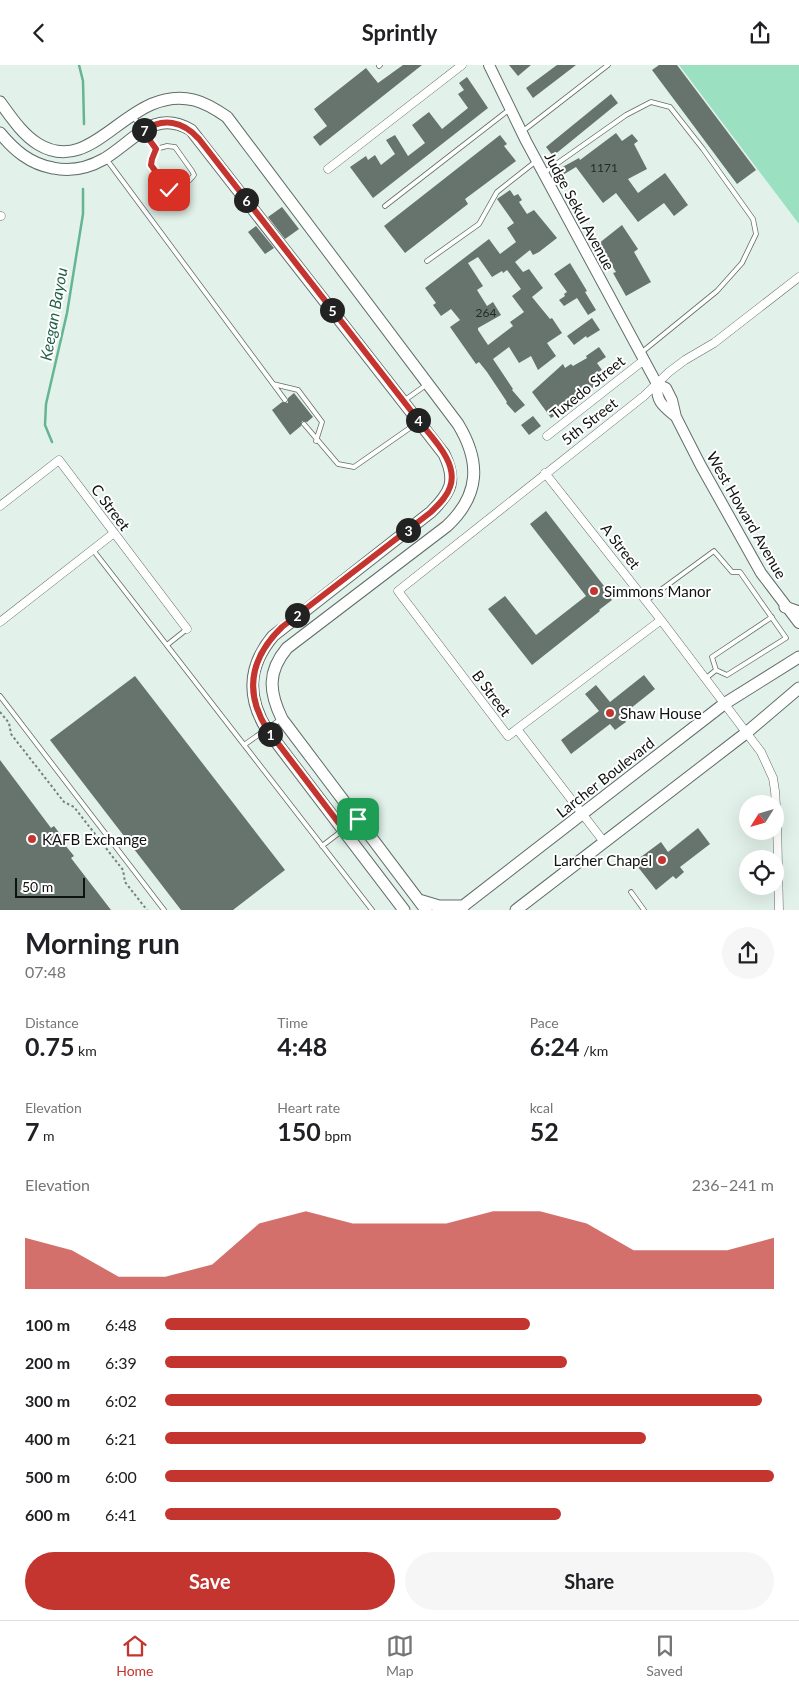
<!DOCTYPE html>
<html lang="en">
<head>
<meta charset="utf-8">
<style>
	body { margin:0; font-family:Lato,sans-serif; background:#f6f6f6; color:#202124; height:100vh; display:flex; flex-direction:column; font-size:19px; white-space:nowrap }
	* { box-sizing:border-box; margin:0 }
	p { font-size:16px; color:#757577 }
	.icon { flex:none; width:28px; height:28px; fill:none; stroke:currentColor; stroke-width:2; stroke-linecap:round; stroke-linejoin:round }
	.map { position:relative; height:845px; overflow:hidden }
	.panel { display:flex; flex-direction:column; background:#fff; flex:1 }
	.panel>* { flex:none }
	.needle { width:32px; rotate:233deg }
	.controls { position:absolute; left:739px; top:730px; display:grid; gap:10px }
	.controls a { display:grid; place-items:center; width:45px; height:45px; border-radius:50%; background:#fff; box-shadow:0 5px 20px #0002; font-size:25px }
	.scale { position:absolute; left:15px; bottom:12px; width:70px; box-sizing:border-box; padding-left:5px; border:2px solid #0e1311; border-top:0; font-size:14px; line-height:18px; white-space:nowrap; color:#0e1311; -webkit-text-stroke:4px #fff; paint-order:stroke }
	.pin { position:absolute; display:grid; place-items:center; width:42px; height:42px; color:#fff; margin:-21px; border-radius:10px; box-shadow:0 2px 8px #0006 }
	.km { position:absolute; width:25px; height:25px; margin:-12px; border-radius:50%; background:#222; color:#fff; font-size:14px; line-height:25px; text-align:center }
	.round { display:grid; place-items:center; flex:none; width:52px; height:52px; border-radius:26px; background:#f6f6f6 }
	.headline { display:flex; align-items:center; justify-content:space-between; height:85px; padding:0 25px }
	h1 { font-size:28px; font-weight:700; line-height:38px }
	.stats { display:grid; grid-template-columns:repeat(3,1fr); gap:8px; height:85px; padding:5px 25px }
	.stats div { display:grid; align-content:center }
	.stats b { font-size:25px; font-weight:700 }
	.stats small { font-size:14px; font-weight:400 }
	.stats p { font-size:14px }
	.chart { height:140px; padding:10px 25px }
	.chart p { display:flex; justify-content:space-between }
	.chart svg { width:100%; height:90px; margin-top:5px; fill:#c3352e; opacity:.7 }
	.primary-button { display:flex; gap:10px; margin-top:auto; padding:10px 25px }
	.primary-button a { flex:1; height:58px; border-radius:30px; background:#c3352e; color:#fff; font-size:20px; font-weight:700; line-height:58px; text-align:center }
	.primary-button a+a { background:#f6f6f6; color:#202124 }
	ul { padding:0 25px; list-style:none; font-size:16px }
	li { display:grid; grid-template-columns:80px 60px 1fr; align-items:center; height:38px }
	li i { height:12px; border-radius:6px; background:#c3352e }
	header { display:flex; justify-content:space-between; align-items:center; height:65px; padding:0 25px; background:#fff; font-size:22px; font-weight:700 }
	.tab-bar { display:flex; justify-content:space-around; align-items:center; height:70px; border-top:1px solid #e0e0e0; background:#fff; font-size:14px; color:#757577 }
	.tab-bar a { display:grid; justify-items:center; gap:2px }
	.tab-bar .current { color:#c3352e }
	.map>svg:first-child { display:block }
	.green { fill:#9be0c1 }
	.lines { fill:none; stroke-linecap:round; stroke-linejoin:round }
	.stream { stroke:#65b593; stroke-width:2.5 }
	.building { fill:#66746d; fill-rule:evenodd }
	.service-casing { stroke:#616e68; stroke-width:5.5 }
	.minor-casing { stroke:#616e68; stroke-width:9 }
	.tertiary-casing { stroke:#616e68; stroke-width:12 }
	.secondary-casing { stroke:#616e68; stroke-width:13 }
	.path { stroke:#77817c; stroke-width:2; stroke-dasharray:2.5 2.5; stroke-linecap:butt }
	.service { stroke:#fff; stroke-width:4 }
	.minor { stroke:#fff; stroke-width:8 }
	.tertiary { stroke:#fff; stroke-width:10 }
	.secondary { stroke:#fff; stroke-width:11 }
	.route-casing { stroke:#fff; stroke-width:10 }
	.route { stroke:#c3352e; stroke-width:6 }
	.poi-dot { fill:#c3352e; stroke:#fff; stroke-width:2 }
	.labels { text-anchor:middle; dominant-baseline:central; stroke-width:4; stroke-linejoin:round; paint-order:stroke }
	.number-label { font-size:12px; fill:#242b28 }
	.street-label { font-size:15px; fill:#0e1311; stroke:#fff }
	.poi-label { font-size:15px; fill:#0e1311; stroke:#fff; text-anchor:start }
	.water-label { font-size:16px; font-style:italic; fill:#236049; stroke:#fff }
</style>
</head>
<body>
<header><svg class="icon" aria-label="back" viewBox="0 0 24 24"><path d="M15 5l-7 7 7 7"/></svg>Sprintly<svg class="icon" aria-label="share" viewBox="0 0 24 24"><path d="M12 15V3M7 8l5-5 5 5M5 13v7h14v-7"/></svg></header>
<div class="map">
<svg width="799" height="845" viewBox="0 0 799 845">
	<rect width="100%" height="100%" fill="#e2f1ea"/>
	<path class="green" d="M 679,0 L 799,0 L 799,159 Z"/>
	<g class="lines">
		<path class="stream" d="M 79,0 L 83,16 L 84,59
			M 52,377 L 45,360 L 46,339 L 67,248 L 83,149 L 83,124"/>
	</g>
	<path class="building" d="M 403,0 L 422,0 L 320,81 L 313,72 L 327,61 L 314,44 L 366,3 L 378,18 Z
		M 509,0 L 531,0 L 518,11 Z
		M 557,0 L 576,0 L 533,33 L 526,23 Z
		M 659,0 L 677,0 L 756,105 L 737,119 L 652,5 Z
		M 467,12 L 488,43 L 373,133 L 350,102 L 366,91 L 368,95 L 375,90 L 381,100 L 395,89 L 386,75 L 395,70 L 408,91 L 425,78 L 412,60 L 416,57 L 429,47 L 442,64 L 468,43 L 458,29 L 464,25 L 459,18 Z
		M 611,29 L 618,38 L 553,91 L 546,82 Z
		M 616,68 L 622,76 L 632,69 L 638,76 L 634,79 L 647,104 L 628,114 L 638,128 L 665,108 L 688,140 L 674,151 L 664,138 L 638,157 L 616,128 L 603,138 L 576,102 L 561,111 L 557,105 L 579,93 L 580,95 Z
		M 500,70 L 507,79 L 504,81 L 516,96 L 465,134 L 468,139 L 405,188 L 384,161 Z
		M 510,125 L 514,131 L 518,129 L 522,135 L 519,137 L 527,149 L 534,145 L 557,173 L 539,187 L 533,190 L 530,185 L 515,197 L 523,207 L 529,204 L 543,223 L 532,232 L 550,254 L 552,253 L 562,268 L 547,278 L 556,291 L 538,305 L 531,291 L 519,298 L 509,282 L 493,294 L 513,324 L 512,325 L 525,340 L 515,348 L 506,338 L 507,337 L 487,307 L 479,297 L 476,299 L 450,262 L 460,255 L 451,244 L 441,251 L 433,240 L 436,238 L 425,223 L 489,174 L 500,189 L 516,177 L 507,163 L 514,158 L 497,134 ZM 478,192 L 492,212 L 502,206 L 503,208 L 507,205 L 521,224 L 512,231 L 524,247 L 510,257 L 513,261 L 488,280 L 478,265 L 478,263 L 501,250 L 493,237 L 487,241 L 477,225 L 483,221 L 468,198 Z
		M 282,142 L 299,164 L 285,174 L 268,152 Z
		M 622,160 L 638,184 L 634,187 L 651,217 L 626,231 L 613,208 L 616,207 L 598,179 Z
		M 256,161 L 274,183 L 265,189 L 248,167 Z
		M 570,198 L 587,226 L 585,227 L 596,245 L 588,250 L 577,233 L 564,241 L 559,235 L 565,231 L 564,229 L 567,227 L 554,209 Z
		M 592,253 L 600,265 L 587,273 L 586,271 L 574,280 L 567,271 Z
		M 599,282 L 606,292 L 597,298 L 602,305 L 590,312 L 596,320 L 583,330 L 582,328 L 562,338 L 565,344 L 551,353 L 532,327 L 563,299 L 565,303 L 571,299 L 573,301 L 587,293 L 586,291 Z
		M 294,328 L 313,352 L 307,357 L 302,356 L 301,361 L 290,370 L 272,345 L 282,337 L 288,338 L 288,333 Z
		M 533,351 L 541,361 L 529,370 L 521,360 Z
		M 546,446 L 604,521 L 602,522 L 612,535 L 599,545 L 600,546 L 532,600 L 488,544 L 505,531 L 536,570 L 586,531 L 530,459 Z
		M 644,610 L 655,624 L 621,651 L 626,657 L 615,665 L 610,659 L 571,689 L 561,675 L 599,646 L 585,629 L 596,620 L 610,637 Z
		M 135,611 L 285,805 L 233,845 L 181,845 L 50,675 Z
		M 0,695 L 51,763 L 54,761 L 67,778 L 65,780 L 74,791 L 71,793 L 111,845 L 0,845 Z
		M 698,763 L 710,779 L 680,802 L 684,807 L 676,814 L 673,811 L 656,825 L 634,797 L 661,777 L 668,787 Z"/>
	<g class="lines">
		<g class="service-casing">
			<path id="service" d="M 379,1 L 380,0
				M 133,51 L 156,84 L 152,94 L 151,100 L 169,125 C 177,126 189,117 194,110 L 192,106 L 175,82 L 167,81 L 156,84
				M 523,66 L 608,0
				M 107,95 L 285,335
				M 545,107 L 626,50 L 651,37 L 670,42 L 703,84 L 753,154 L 756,169 L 742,198 L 717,226 L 642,287
				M 385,141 L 510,44
				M 427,196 L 479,159 L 497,127 L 535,97
				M 273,319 L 298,325 L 322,357 L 316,376
				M 405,335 L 426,320
				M 304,359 L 338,399 L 354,402 L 417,358
				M 93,485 L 372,845
				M 647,535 L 714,486 L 732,507 L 740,507 L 786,573 L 727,610 L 716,605 L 705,614
				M 167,580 L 187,564
				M 716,605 L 712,592 L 772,552
				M 0,631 L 164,845
				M 244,680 L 281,654
				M 322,781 L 356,755
				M 631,827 L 644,845"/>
		</g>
		<g class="minor-casing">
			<path id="minor" d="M 328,104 L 462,0
				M 0,151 L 1,151
				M 547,371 L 644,295
				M 545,408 L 661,555 L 761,687 L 773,713 L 775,726 L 777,756 L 779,845
				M 0,441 L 59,395 L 187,564
				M 0,557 L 114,468
				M 517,664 L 661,555
				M 604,777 L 517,664 L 508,671 L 398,526 L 644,331 L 669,307 L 685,295 L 714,278 L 799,212"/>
		</g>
		<g class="tertiary-casing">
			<path id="tertiary" d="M 489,0 L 526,76 L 657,319 C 656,337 663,341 676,352
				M 657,319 L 666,323 L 672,335 L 676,352 L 701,401 L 761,508 L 799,558"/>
		</g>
		<g class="secondary-casing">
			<path id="secondary" d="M 0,37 C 11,52 22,69 38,79 C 95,114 128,19 194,35 C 206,38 217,45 227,52 L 458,359 C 481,397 480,430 447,461 L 287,583 C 267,607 269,627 282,654 L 426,845
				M 0,68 C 14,85 30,99 53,103 C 71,107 88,103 104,94 C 134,76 154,43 191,65 L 444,389 C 457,416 451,427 431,447 L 273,571 C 248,601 246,631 267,665 L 404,845
				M 785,542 L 799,547
				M 419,835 L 439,841 L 464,841
				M 458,845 L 724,639 L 799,592
				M 516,845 L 746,668 L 799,623"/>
		</g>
		<path class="path" d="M 0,647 L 9,658 L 11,669 L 64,737 L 74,742 L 123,805 L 125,817 L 147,845"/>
		<use href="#service" class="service"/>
		<use href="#minor" class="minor"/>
		<use href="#tertiary" class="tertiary"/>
		<use href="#secondary" class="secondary"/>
	</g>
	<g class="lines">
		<g class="route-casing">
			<path id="route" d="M 169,125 L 151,100 L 152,94 L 156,84 L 143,66 C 163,52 183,56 199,74 L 419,356 C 432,373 459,398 450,422 C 447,432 438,440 431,447 L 282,562 C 250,593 244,627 267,664 L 344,765 L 358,754"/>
		</g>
		<use href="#route" class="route"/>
	</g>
	<g class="poi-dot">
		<circle cx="594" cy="526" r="5"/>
		<circle cx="610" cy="648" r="5"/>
		<circle cx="32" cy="774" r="5"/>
		<circle cx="662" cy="795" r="5"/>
	</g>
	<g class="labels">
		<g class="number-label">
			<text x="604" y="102">1171</text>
			<text x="486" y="247">264</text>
		</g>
		<g class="street-label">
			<text transform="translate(580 146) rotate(62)">Judge Sekul Avenue</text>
			<text transform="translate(587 322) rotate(-39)">Tuxedo Street</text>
			<text transform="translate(589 356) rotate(-38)">5th Street</text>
			<text transform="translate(111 442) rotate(53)">C Street</text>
			<text transform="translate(747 450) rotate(60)">West Howard Avenue</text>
			<text transform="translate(621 481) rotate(52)">A Street</text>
			<text transform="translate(492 628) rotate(53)">B Street</text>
			<text transform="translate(605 712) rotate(-38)">Larcher Boulevard</text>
		</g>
		<g class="poi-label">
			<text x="604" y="526">Simmons Manor</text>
			<text x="620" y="648">Shaw House</text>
			<text x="42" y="774">KAFB Exchange</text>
			<text x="652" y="795" text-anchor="end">Larcher Chapel</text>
		</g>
		<g class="water-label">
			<text transform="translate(53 249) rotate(-80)">Keegan Bayou</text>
		</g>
	</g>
</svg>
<div class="controls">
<a><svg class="needle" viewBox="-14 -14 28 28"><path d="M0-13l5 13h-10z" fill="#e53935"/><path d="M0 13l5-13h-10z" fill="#757577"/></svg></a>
<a><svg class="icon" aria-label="locate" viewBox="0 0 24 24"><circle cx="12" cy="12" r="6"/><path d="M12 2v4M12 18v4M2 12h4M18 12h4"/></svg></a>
</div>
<div class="scale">50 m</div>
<div class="pin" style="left:358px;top:754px;background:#1e9e55"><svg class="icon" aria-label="arrive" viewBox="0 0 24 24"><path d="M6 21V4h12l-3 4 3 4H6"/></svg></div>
<div class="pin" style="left:169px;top:125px;background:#d93025"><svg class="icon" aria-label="check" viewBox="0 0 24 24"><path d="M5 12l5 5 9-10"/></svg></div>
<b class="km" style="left:270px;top:669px">1</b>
<b class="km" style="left:297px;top:550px">2</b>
<b class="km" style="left:408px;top:465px">3</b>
<b class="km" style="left:418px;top:355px">4</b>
<b class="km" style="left:332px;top:245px">5</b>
<b class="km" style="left:246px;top:135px">6</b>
<b class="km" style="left:144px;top:65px">7</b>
</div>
<section class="panel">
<div class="headline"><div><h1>Morning run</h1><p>07:48</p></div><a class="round"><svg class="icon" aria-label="share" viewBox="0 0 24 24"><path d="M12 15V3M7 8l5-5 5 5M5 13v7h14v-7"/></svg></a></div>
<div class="stats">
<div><p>Distance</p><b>0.75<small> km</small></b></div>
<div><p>Time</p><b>4:48</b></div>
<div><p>Pace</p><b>6:24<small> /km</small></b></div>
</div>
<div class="stats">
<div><p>Elevation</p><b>7<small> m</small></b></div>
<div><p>Heart rate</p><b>150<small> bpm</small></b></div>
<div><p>kcal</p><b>52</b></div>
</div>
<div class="chart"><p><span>Elevation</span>236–241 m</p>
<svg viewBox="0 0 160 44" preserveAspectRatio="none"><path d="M0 44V19L10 25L20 38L30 38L40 32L50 12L60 6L70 12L80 12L90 12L100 6L110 6L120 12L130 25L140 25L150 25L160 19V44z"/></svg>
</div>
<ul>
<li><b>100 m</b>6:48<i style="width:60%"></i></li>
<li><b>200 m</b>6:39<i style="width:66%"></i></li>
<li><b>300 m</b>6:02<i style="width:98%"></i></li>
<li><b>400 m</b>6:21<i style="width:79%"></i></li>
<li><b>500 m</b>6:00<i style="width:100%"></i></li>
<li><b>600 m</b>6:41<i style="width:65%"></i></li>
</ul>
<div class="primary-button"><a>Save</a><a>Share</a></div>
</section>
<nav class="tab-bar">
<a class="current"><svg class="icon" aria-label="home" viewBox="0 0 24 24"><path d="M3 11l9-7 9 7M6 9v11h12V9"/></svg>Home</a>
<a><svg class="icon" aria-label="map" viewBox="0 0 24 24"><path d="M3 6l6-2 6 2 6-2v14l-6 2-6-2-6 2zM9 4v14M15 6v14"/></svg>Map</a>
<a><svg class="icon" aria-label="saved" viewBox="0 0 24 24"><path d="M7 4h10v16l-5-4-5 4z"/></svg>Saved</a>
</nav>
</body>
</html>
